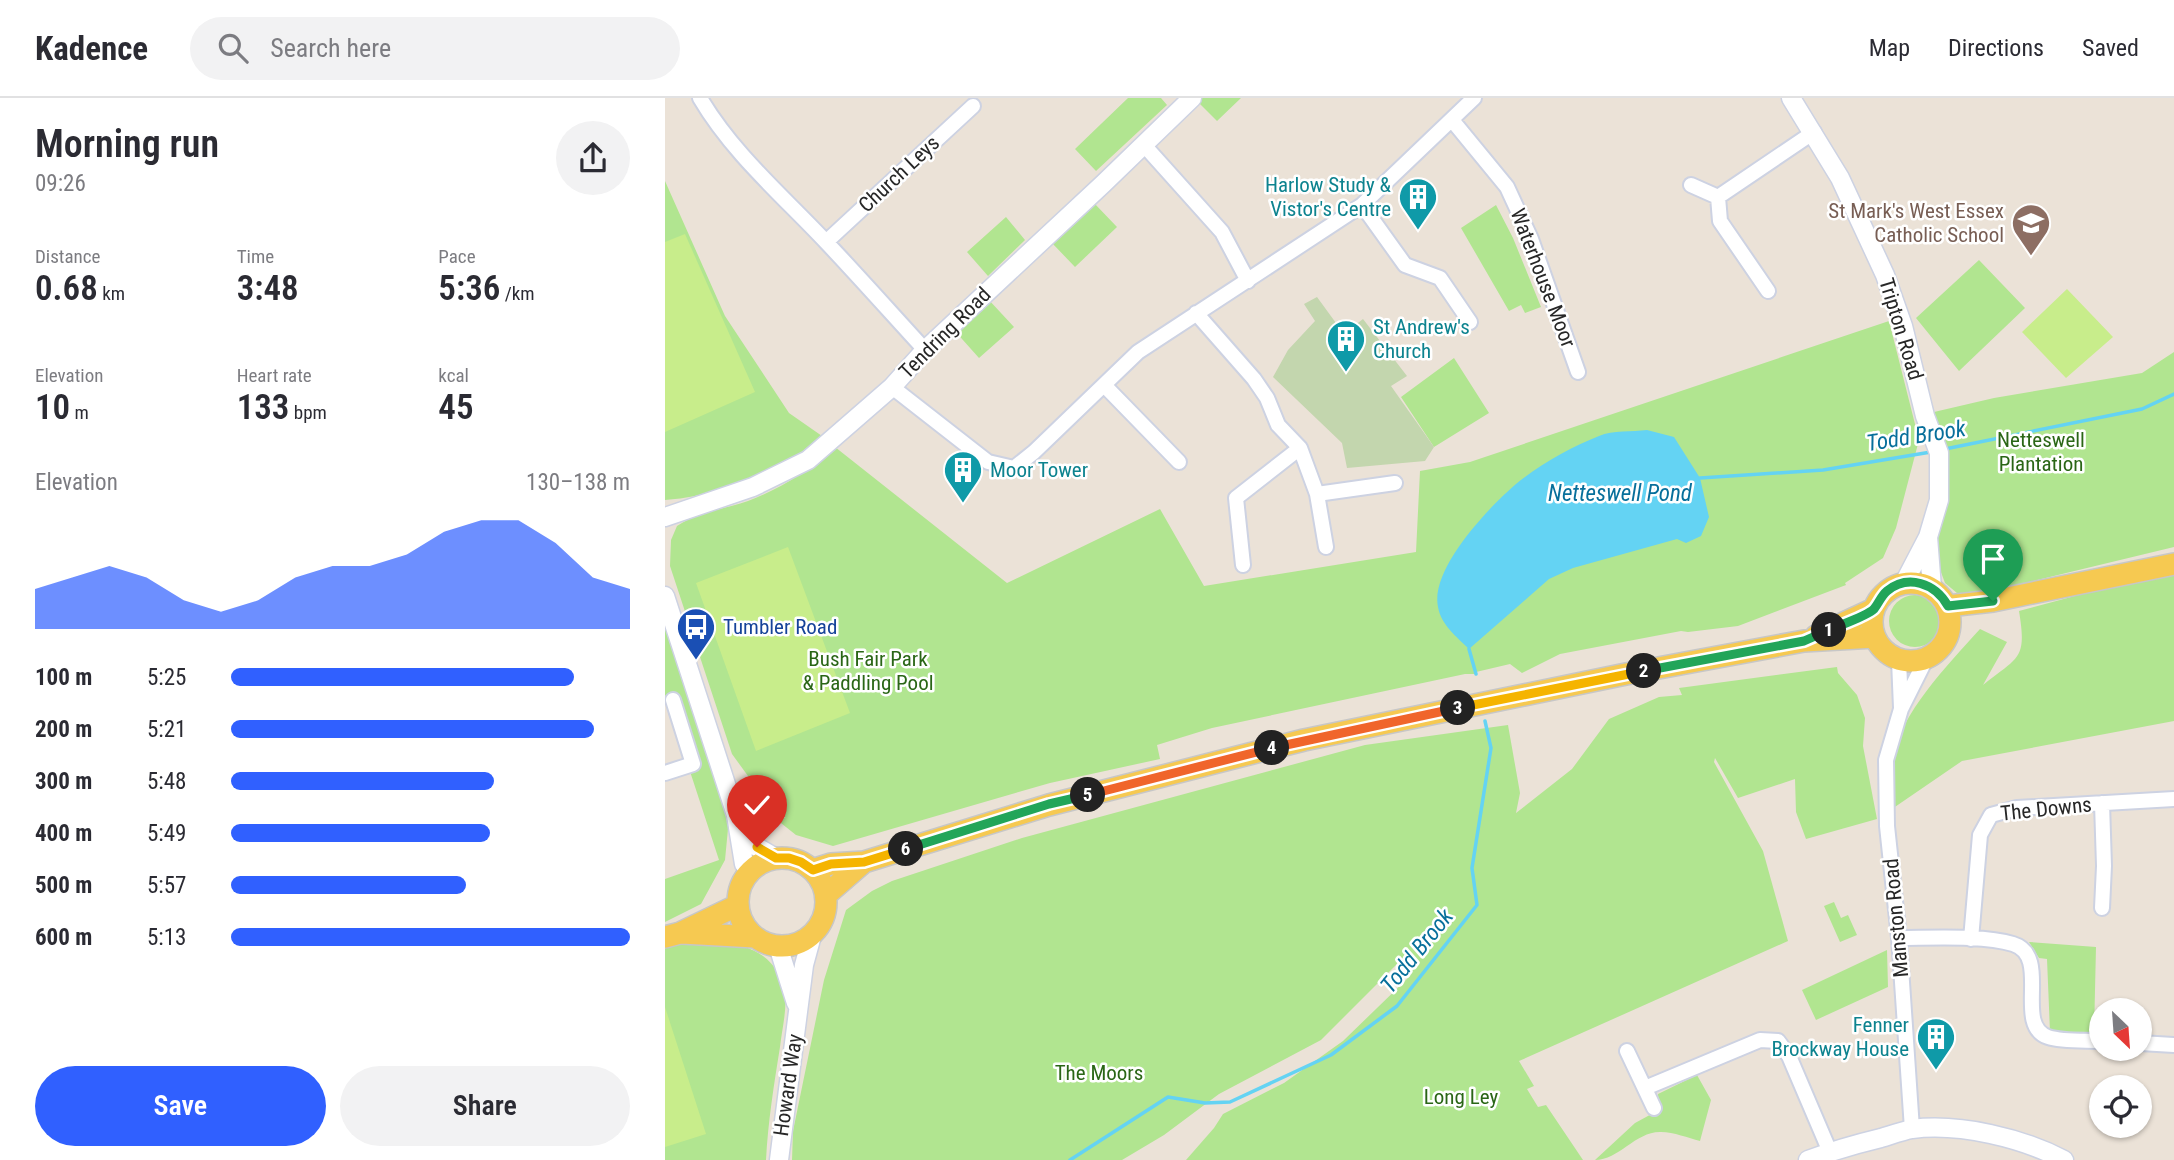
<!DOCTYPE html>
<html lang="en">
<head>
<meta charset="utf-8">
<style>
	body { margin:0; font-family:"Roboto Condensed",sans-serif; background:#f2f2f3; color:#2b2b33; height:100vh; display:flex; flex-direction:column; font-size:26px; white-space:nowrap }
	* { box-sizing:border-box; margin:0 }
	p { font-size:23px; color:#7c7c81 }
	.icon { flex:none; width:38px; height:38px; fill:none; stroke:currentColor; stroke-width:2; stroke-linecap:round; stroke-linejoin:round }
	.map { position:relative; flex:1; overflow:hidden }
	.panel { display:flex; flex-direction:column; background:#fff; width:665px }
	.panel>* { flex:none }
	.needle { width:46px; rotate:155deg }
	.controls { position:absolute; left:1424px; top:900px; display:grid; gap:14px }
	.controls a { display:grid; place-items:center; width:63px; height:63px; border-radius:50%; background:#fff; box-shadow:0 2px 5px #0004; font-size:35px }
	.pin { position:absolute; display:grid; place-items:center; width:60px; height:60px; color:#fff; margin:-72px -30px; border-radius:50% 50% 50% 0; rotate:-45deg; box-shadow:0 0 7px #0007 }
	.pin .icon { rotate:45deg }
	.km { position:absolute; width:35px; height:35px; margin:-18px; border-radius:50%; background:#222; color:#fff; font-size:19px; line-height:35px; text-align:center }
	.round { display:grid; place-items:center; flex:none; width:74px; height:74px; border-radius:37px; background:#f2f2f3 }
	.overview { display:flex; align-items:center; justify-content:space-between; height:119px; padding:0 35px }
	h1 { font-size:38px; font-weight:600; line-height:52px }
	.stats { display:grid; grid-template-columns:repeat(3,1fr); gap:10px; height:119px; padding:7px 35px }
	.stats div { display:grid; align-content:center }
	.stats b { font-size:35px; font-weight:600 }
	.stats small { font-size:19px; font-weight:400 }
	.stats p { font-size:19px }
	.chart { height:196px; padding:14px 35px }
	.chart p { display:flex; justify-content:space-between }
	.chart svg { width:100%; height:126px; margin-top:7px; fill:#3060ff; opacity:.7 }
	.action { display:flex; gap:14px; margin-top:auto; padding:14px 35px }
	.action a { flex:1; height:80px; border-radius:42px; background:#3060ff; color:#fff; font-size:28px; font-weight:600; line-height:80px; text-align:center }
	.action a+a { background:#f2f2f3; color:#2b2b33 }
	ul { padding:0 35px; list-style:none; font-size:23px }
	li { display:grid; grid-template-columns:112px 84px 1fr; align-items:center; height:52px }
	li i { height:18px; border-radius:9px; background:#3060ff }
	header { display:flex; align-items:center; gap:42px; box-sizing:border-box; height:98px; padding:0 35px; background:#fff; border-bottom:2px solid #e1e1e2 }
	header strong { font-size:33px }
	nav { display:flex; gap:38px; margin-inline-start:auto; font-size:24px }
	.search { width:490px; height:63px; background:#f2f2f3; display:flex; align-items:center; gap:18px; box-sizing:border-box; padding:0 24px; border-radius:38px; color:#7c7c81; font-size:26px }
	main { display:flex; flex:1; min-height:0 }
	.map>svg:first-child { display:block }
	.green { fill:#b1e590 }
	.cemetery { fill:#c3d6ae }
	.pitch { fill:#c8ed8b }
	.water { fill:#64d3f3 }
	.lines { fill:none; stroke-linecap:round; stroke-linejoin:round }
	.stream { stroke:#64d3f3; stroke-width:3.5 }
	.minor-casing { stroke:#cdd2e2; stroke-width:18 }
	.tertiary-casing { stroke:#cdd2e2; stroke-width:21 }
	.primary-casing { stroke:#c7c7c7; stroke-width:24 }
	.minor { stroke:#fff; stroke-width:14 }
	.tertiary { stroke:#fff; stroke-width:18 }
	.primary { stroke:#f6c951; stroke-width:21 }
	.split-1-casing { stroke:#fff; stroke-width:14 }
	.split-2-casing { stroke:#fff; stroke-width:14 }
	.split-3-casing { stroke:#fff; stroke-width:14 }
	.split-4-casing { stroke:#fff; stroke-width:14 }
	.split-5-casing { stroke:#fff; stroke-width:14 }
	.split-6-casing { stroke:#fff; stroke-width:14 }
	.split-7-casing { stroke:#fff; stroke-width:14 }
	.split-1 { stroke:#22a559; stroke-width:9 }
	.split-2 { stroke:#22a559; stroke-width:9 }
	.split-3 { stroke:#f5b400; stroke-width:9 }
	.split-4 { stroke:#f0652b; stroke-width:9 }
	.split-5 { stroke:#f0652b; stroke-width:9 }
	.split-6 { stroke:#22a559; stroke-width:9 }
	.split-7 { stroke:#f5b400; stroke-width:9 }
	.labels { text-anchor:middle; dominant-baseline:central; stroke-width:5; stroke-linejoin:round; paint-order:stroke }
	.street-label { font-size:21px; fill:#272727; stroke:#fff }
	.culture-label { font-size:21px; fill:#0d838f; stroke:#fff; text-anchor:end }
	.education-label { font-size:21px; fill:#785e54; stroke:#fff; text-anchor:end }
	.park-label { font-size:21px; fill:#2a6616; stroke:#fff }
	.transit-label { font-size:21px; fill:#164399; stroke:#fff; text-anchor:start }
	.water-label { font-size:23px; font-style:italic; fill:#076f9b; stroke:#fff }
</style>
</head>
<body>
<header>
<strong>Kadence</strong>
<div class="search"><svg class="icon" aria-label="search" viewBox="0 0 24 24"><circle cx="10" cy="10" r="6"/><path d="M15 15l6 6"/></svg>Search here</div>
<nav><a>Map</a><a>Directions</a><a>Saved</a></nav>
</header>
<main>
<section class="panel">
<div class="overview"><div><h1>Morning run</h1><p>09:26</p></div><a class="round"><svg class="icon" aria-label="share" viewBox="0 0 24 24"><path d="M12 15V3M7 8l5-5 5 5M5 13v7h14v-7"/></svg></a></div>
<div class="stats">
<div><p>Distance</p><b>0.68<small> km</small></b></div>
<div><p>Time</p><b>3:48</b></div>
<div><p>Pace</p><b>5:36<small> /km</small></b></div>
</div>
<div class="stats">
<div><p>Elevation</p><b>10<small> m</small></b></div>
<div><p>Heart rate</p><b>133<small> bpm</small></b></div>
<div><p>kcal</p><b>45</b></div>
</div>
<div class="chart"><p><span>Elevation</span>130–138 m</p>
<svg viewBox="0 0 160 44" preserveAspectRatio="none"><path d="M0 44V30L10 26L20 22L30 26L40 34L50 38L60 34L70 26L80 22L90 22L100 18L110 10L120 6L130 6L140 14L150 26L160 30V44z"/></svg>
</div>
<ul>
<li><b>100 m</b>5:25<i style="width:86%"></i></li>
<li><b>200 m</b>5:21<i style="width:91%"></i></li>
<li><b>300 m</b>5:48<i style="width:66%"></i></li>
<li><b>400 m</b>5:49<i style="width:65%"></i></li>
<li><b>500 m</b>5:57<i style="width:59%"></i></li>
<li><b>600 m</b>5:13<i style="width:100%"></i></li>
</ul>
<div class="action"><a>Save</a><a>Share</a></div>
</section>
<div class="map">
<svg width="1509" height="1062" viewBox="0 0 1509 1062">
	<rect width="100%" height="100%" fill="#ebe2d7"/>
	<path class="green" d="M 463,0 L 496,0 L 502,7 L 431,73 L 410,51 Z
		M 533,0 L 576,0 L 552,23 L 531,2 Z
		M 0,83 L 60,218 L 124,315 L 157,338 C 130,373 43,400 0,402 Z
		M 429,105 L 452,129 L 410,169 L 387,145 Z
		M 831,107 L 848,140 L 876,209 L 860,215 L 856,207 L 844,213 L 796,130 Z
		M 341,119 L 360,142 L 323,178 L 302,154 Z
		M 1314,162 L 1360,210 L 1294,273 L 1251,220 Z
		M 323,201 L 349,229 L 314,260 L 289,232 Z
		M 1224,223 L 1254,342 L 1231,430 L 1218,460 L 1180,485 L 1181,487 L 1073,528 L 1023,534 L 1016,533 L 895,556 L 857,575 L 845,566 L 811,574 L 811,576 L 800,576 L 547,630 L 492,647 L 495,661 L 385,685 L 168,748 L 131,737 L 107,718 L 121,720 L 111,714 L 99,700 L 67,656 L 5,468 L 6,442 L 12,428 C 33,414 60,411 83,403 C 115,391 145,372 170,349 L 342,485 L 495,411 L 539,488 L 751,454 L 755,373 L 805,364 Z
		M 1509,254 L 1509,449 L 1318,495 L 1292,495 L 1280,485 L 1270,458 L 1274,355 L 1269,314 L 1329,300 L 1477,275 Z
		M 789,260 L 824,315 L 769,349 L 736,299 Z
		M 1509,475 L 1509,623 L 1297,663 L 1224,713 C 1224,698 1221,679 1225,664 C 1238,612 1280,570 1315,531 L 1342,544 L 1318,587 C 1354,558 1362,562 1354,513 L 1477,480 Z
		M1224 523a26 26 0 1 1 52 0a26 26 0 1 1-52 0Z
		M 0,524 L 65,710 L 60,762 L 36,806 L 0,824 L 0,781 L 54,762 L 0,597 Z
		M 1172,569 L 1173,575 L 1192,597 L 1200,620 L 1198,648 L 1212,721 L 1141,741 L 1131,714 L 1130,681 L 1073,700 L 1050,660 L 1049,664 L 1098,753 L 1123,843 L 854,963 L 869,988 L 862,991 L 873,1009 L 881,1007 L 918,1062 L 521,1062 L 549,1030 L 558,1016 L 619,985 L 678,943 L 745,878 L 739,859 L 656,942 L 554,996 L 499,1037 L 457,1062 L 127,1062 L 128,1033 L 159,882 L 181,812 L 207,793 L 227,783 L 357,740 L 700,647 L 843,627 L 855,695 L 851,715 L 907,671 L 944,621 L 994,599 L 1017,597 L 1014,590 Z
		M 1169,804 L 1176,820 L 1183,817 L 1192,837 L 1175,844 L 1159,808 Z
		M 25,843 C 49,845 78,843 98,858 C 109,866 119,881 120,895 C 122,912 117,931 115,949 C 109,986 103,1024 101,1062 L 0,1062 L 0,848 Z
		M 1364,844 L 1431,849 L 1429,936 L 1385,934 L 1382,861 L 1374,860 Z
		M 1222,852 L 1223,889 L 1151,922 L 1137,892 Z
		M 1032,977 L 1046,1002 L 1035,1043 C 1023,1040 1009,1034 996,1034 C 971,1033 954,1062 930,1062 L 970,1025 L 994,1012 L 993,996 Z"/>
	<path class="cemetery" d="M 652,199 L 679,236 L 698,221 L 742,278 L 726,288 L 769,349 L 760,363 L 682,370 L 677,345 L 608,279 L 623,252 L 650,223 L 639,206 Z"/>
	<path class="pitch" d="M 20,136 L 90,294 L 0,334 L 0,144 Z
		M 1402,191 L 1448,239 L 1401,280 L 1357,234 Z
		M 123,449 L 185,615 L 91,653 L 31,485 Z
		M 0,909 L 41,1036 L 0,1049 Z"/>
	<path class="water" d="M 982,332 L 1009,339 L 1035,380 L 1044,419 L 1036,438 L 1021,445 L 1012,441 L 908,470 L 884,481 L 804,551 C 792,539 776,527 773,509 C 765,471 824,409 851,386 C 874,367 906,349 934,338 C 948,332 967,334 982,332 Z"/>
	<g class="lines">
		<path class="stream" d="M 1280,351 L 1477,311 L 1509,296
			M 1035,380 L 1158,372 L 1266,354
			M 804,551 L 811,576
			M 405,1062 L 503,999 L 540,1005 L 565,1004 L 666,957 L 732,908 L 812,807 L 807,770 L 826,650 L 820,623"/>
		<g class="minor-casing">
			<path id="minor" d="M 35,0 C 68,56 118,98 162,145 C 195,180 227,216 260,252
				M 787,22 L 842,89 L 866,141 L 913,274
				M 479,47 L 557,134 L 583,183
				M 1026,87 L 1053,99
				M 697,107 L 740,167 L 775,180 L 805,224
				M 161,144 L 308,8
				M 1103,193 L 1055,123 L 1053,99 L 1149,34
				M 531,215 L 589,281 L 602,300 L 613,327 L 635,350 L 571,400 L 578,467
				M 439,287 L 514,364
				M 227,289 L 323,364 L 349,370 L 369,354 L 473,254 L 697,107 L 809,0
				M 635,350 L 652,396 L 661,449
				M 652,396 L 730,385
				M 1234,562 L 1236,610
				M 0,675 L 28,666 L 8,602
				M 1437,810 L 1439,768 L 1437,705
				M 1234,840 C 1266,840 1319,837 1348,846 C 1387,858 1348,927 1383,939 C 1398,944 1421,942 1437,943
				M 1306,841 L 1315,737 L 1326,717 L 1352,710 L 1509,701
				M 1475,945 L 1509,947
				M 962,953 L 989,1010
				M 980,990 L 1095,942 L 1113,943 L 1124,958 L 1165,1054
				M 1247,1031 L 1234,840 L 1222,728 L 1221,662 L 1236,611 L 1261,561"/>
		</g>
		<g class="tertiary-casing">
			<path id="tertiary" d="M 1126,0 L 1175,80 L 1220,177 L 1238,228 L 1260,318 L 1274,355 L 1274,402 L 1263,439 L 1239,485
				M 0,419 L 88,389 L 143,362 L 227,289 L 260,252 L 438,86 L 527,0
				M 1263,439 L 1267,490
				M 0,498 L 71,717 L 79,766 L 86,773
				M 75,723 L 92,749 L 111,760
				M 113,848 L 131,905
				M 114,1062 L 139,867 L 148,834
				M 1143,1062 C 1167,1053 1191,1046 1216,1040 C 1226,1037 1237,1033 1247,1031 C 1295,1025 1357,1040 1399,1062"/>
		</g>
		<g class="primary-casing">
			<path id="primary" d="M1207 524a39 39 0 1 1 78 0a39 39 0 1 1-78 0Z
				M 1283,508 L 1328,503 L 1509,466
				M 1151,538 L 1209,511
				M73 804a44 44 0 1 1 88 0a44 44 0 1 1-88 0Z
				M 147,772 L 166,766 L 199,764 L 384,707 L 639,642 L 961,576 L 1139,543 L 1210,539
				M 161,797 L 199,764
				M 17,835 L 90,839
				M 0,839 L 15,835 L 73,807"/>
		</g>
		<use href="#minor" class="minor"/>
		<use href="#tertiary" class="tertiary"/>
		<use href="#primary" class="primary"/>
	</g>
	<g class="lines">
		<g class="split-1-casing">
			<path id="split-1" d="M 1164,532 C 1175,527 1202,518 1209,511 C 1214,505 1216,498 1222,493 C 1243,476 1270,485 1283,508 L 1328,503"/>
		</g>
		<g class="split-2-casing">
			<path id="split-2" d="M 979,573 L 1139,543 L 1164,532"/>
		</g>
		<g class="split-3-casing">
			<path id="split-3" d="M 793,610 L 979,573"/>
		</g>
		<g class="split-4-casing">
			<path id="split-4" d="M 607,650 L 793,610"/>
		</g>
		<g class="split-5-casing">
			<path id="split-5" d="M 423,697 L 607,650"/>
		</g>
		<g class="split-6-casing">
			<path id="split-6" d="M 241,751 L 384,706 L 423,697"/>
		</g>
		<g class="split-7-casing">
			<path id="split-7" d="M 92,749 L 111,760 L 124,760 L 136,764 L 148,772 L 166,766 L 199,764 L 241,751"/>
		</g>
		<use href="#split-1" class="split-1"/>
		<use href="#split-2" class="split-2"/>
		<use href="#split-3" class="split-3"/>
		<use href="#split-4" class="split-4"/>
		<use href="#split-5" class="split-5"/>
		<use href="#split-6" class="split-6"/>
		<use href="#split-7" class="split-7"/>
	</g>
	<defs>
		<g id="building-pin" transform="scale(2.0125)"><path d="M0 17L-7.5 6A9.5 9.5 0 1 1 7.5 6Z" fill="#0f9aa8" stroke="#fff"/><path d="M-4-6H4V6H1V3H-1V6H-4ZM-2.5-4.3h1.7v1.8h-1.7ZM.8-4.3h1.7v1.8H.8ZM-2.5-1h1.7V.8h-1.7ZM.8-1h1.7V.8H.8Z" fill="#fff"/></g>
		<g id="school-pin" transform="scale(2.0125)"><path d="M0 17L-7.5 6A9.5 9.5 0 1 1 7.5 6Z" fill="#8d6e63" stroke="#fff"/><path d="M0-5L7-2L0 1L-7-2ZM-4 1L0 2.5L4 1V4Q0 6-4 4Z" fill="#fff"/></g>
		<g id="bus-pin" transform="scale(2.0125)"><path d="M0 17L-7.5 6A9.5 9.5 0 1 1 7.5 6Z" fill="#1a4fb4" stroke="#fff"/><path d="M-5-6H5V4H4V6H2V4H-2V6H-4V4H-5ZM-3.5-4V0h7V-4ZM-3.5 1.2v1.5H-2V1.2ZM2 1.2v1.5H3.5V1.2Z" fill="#fff"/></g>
	</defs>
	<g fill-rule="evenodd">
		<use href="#building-pin" x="753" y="99"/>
		<use href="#school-pin" x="1366" y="125"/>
		<use href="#building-pin" x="681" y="241"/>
		<use href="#building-pin" x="298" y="372"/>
		<use href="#bus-pin" x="31" y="529"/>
		<use href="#building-pin" x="1271" y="939"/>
	</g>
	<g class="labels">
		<g class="street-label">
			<text transform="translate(234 76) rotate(-43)">Church Leys</text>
			<text transform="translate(878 180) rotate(69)">Waterhouse Moor</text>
			<text transform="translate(1236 231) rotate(73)">Tripton Road</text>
			<text transform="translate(280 235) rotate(-45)">Tendring Road</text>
			<text transform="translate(1381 711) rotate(-6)">The Downs</text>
			<text transform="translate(1231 820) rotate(-95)">Manston Road</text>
			<text transform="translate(123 987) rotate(-82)">Howard Way</text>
		</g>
		<g class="culture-label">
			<text x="726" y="87">Harlow Study &amp;<tspan x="726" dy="24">Vistor's Centre</tspan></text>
			<text x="708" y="229" text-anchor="start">St Andrew's<tspan x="708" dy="24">Church</tspan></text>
			<text x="325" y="372" text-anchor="start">Moor Tower</text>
			<text x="1244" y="927">Fenner<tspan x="1244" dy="24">Brockway House</tspan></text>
		</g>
		<g class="education-label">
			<text x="1339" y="113">St Mark's West Essex<tspan x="1339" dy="24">Catholic School</tspan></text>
		</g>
		<g class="park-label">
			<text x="1376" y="342">Netteswell<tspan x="1376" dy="24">Plantation</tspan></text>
			<text x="203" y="561">Bush Fair Park<tspan x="203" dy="24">&amp; Paddling Pool</tspan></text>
			<text x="434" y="975">The Moors</text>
			<text x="796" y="999">Long Ley</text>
		</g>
		<g class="transit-label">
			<text x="58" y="529">Tumbler Road</text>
		</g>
		<g class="water-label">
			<text transform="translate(1251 338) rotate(-9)">Todd Brook</text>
			<text x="955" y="395">Netteswell Pond</text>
			<text transform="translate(752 853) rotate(-51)">Todd Brook</text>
		</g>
	</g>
</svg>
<div class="controls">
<a><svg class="needle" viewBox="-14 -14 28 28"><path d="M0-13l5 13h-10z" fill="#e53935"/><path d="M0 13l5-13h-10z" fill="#7c7c81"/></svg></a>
<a><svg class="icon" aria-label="locate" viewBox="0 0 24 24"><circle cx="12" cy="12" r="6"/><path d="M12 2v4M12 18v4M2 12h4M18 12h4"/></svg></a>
</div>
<div class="pin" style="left:1328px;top:503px;background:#1e9e55"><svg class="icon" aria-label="arrive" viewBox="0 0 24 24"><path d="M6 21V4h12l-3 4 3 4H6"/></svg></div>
<div class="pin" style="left:92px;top:749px;background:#d93025"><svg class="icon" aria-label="check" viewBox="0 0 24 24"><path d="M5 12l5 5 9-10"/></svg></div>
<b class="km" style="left:1164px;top:532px">1</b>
<b class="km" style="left:979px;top:573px">2</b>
<b class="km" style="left:793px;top:610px">3</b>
<b class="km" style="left:607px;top:650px">4</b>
<b class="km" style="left:423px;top:697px">5</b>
<b class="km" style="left:241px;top:751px">6</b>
</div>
</main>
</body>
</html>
